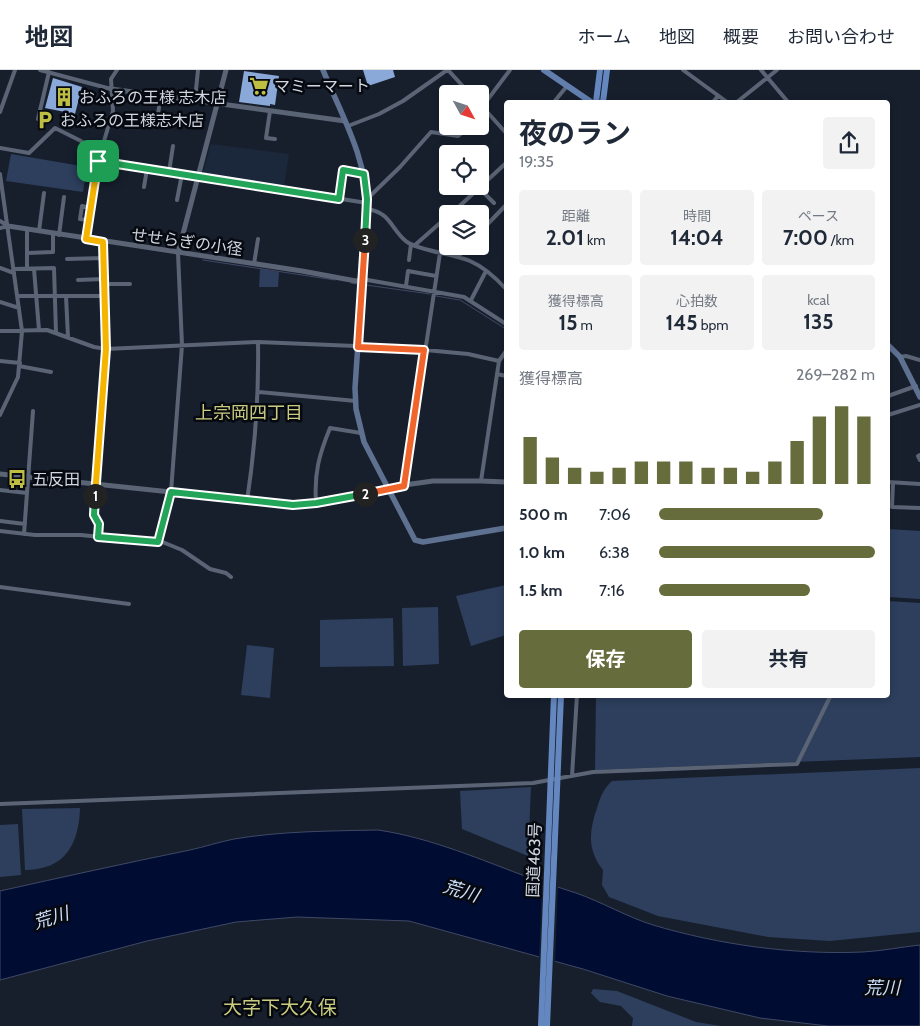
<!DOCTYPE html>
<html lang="ja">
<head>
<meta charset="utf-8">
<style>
	body { margin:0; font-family:Cabin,"Noto Sans JP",sans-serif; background:#f2f2f3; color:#1f2937; height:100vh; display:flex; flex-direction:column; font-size:19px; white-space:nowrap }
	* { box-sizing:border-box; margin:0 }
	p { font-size:16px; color:#747a83 }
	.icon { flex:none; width:28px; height:28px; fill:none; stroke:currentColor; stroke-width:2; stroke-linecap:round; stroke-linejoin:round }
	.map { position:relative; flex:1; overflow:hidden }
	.side { position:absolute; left:504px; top:30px; width:386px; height:598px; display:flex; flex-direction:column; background:#fff; border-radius:5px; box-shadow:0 2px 8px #0003 }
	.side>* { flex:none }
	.needle { width:32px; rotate:130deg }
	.controls { position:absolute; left:439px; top:15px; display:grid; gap:10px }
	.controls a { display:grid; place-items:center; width:50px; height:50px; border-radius:5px; background:#fff; box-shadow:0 2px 8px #0003; font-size:25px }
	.pin { position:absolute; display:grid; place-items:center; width:42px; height:42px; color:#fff; margin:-21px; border-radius:10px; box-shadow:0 2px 8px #0006 }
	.km { position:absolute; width:25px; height:25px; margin:-12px; border-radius:50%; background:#222; color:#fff; font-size:14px; line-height:25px; text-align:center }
	.round { display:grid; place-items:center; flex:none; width:52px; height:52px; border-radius:5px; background:#f2f2f3 }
	.headline { display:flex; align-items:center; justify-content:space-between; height:85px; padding:0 15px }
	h1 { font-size:28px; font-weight:700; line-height:38px }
	.stats { display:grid; grid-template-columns:repeat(3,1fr); gap:8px; height:85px; padding:5px 15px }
	.stats div { display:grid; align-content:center; border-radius:5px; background:#f2f2f3; text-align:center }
	.stats b { font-size:21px; font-weight:700 }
	.stats small { font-size:14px; font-weight:400 }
	.stats p { font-size:14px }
	.chart { height:140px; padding:10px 15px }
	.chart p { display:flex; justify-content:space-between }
	.chart svg { width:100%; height:90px; margin-top:5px; stroke:#676c3c; stroke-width:6 }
	.action { display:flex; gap:10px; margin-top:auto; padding:10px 15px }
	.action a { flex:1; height:58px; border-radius:5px; background:#676c3c; color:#fff; font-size:20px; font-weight:700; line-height:58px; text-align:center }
	.action a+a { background:#f2f2f3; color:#1f2937 }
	ul { padding:0 15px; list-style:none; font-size:16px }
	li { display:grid; grid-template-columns:80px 60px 1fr; align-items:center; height:38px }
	li i { height:12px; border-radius:6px; background:#676c3c }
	header { display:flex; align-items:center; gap:30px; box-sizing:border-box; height:70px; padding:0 25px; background:#fff; border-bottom:1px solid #e0e1e3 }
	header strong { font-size:24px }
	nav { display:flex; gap:28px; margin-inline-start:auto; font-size:18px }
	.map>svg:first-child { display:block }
	.built { fill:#1b273a }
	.green { fill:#2d3f5d }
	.water { fill:#000c31; stroke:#3f4966 }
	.pier { fill:#171f2d }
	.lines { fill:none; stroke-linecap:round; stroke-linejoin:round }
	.stream { stroke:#3f4966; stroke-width:1 }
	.building { fill:#8aa8d8 }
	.minor { stroke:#5a6475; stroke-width:4 }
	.tertiary { stroke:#5a6475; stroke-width:5 }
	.secondary { stroke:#5e7191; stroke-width:5.5 }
	.primary { stroke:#627ead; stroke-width:6 }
	.trunk { stroke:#6587c0; stroke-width:6 }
	.split-1-casing { stroke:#fff; stroke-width:10 }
	.split-2-casing { stroke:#fff; stroke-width:10 }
	.split-3-casing { stroke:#fff; stroke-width:10 }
	.split-4-casing { stroke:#fff; stroke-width:10 }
	.split-1 { stroke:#f5b400; stroke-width:6 }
	.split-2 { stroke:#22a559; stroke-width:6 }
	.split-3 { stroke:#f0652b; stroke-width:6 }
	.split-4 { stroke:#22a559; stroke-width:6 }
	.labels { text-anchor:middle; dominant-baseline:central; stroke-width:5; stroke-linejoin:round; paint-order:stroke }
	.poi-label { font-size:16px; fill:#d1d7e1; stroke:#06090f; text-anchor:start }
	.street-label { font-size:16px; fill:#d1d7e1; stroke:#06090f }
	.neighbourhood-label { font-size:18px; fill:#c9cb7e; stroke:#06090f }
	.water-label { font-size:18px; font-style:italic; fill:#ccddf9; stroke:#06090f }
	.quarter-label { font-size:19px; fill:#c9cb7e; stroke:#06090f }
</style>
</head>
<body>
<header>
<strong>地図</strong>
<nav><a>ホーム</a><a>地図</a><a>概要</a><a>お問い合わせ</a></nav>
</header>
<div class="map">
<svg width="920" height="956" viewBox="0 0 920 956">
	<rect width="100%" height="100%" fill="#171f2d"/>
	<path class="built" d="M 211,74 L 289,84 L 284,117 L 205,104 L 203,103 Z"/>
	<path class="green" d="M 11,84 L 87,97 L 83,122 L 6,111 Z
		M 260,199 L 279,202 L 278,217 L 259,217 Z
		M 888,459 L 920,461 L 920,529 L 888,527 Z
		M 506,515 L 506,565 L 471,576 L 456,526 Z
		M 888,531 L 920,533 L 920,687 L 595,700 L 596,625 L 888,625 Z
		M 438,537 L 439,594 L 403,596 L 402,538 Z
		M 393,548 L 394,596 L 320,597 L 320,550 Z
		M 247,575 L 274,578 L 270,628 L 241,625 Z
		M 920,698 L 920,862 L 830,871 L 768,867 L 658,846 L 609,827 L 602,815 L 603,800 C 587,780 589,761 597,738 C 601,726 603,719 612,711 Z
		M 531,717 L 528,786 L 462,759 L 460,721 Z
		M 80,738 C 79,774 65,800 25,800 L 22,739 Z
		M 18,754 L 21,805 L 0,807 L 0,755 Z
		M 593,919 L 617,921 L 696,952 L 721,956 L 632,956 L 633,948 L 621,936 L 600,932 L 591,923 Z"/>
	<path class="water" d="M 378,760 C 432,768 481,790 533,809 C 547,814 562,818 576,823 C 602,832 627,847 653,855 C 720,875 794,885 863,882 C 882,881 901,877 920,875 L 920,956 L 828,956 L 760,948 L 667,926 L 583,899 L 409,851 L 297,847 L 236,852 L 147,871 L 0,910 L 0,821 C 63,807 126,793 190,780 C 204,777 219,772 234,769 C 282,761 330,761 378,760 Z"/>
	<path class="pier" d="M 542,810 L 558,815 L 555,894 L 539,890 Z"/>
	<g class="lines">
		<path class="stream" d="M 203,190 L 335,210
			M 351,213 L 357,214
			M 366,215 L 430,224
			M 436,226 L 460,230 L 506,259"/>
	</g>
	<path class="building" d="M 363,0 L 393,0 L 395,7 L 368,16 Z
		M 244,1 L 279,6 L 275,35 L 270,34 L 270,36 L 239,32 Z
		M 53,8 L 82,17 L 75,44 L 45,38 Z"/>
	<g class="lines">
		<path class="minor" d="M 40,0 L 111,19
			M 448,0 L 470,24
			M 683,0 L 727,32
			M 761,0 L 788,32
			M 195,29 L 198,0
			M 554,32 L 567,16
			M 713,32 L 718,26
			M 737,32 L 777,0
			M 480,34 L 506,63
			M 482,37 L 510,0
			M 270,41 L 266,68 L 275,69
			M 0,42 L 15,0
			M 480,47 L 486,40
			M 38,49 L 49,2
			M 157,50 L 161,25
			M 348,56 L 379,44 L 403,31 L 447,0
			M 0,78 L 29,83 L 55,58 L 81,71 L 98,91 L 367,133
			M 169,102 L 173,76
			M 0,104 L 22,261 L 18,307 L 0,345
			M 144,117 L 147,99
			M 479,118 L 494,133
			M 339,129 L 343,100 L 364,104
			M 367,129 L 400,97 L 431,62 L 458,66 L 471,56
			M 177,130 L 182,104
			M 367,139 C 391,142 391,160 407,172 C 420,181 454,184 470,191 C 484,197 496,208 506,219
			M 451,144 L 506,93
			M 88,150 L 80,149 L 82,136 L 90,138
			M 0,151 L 8,156
			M 0,158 L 8,156
			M 27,159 L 27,199
			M 39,161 L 44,123
			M 480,162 L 506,135
			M 59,165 L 64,127
			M 86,169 L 98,91 L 113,41 L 111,9 L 117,0
			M 415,175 L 448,146
			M 28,183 L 53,182 L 53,164
			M 458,187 L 467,176
			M 67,189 L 104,188
			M 409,190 L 411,174
			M 254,194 L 258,169
			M 0,198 L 14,203
			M 14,199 L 54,198 L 56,263
			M 34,199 L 39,260
			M 362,209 L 464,227 L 506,254
			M 78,210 L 104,209
			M 104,214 L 130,214
			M 406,216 L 408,201 L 436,206
			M 18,226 L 105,226
			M 66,226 L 68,267
			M 471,230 L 486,201
			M 0,232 L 19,238
			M 0,261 L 47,260 L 94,277 L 106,279 L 258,272 L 404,278 L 468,284 L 499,291
			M 900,287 L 906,286 L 920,290
			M 0,291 L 20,293
			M 19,296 L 51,302
			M 497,304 L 506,306
			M 259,322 L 356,331
			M 888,326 L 916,316
			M 888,345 L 920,335
			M 920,385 L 918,386 L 920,390
			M 481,411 L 499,291 L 506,281
			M 888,412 L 920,414
			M 893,413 L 892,437 L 920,438
			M 405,415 L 440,183
			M 0,420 L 27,423
			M 247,431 C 255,378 259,326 258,272
			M 316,433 C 314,403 319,385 330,358 L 361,363
			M 0,451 L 25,454
			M 0,461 L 35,465 L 81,465 L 158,473 L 160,471 L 182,480 L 210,499 L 226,503 L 231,507
			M 24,464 L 33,341
			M 98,467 L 99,454 L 94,445 L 106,279 L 103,172
			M 160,471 L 171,422 L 182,275 L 178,183
			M 0,517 L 129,534
			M 572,706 L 577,625
			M 0,734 L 533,713 L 593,702 L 797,694 L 831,625"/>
		<path class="tertiary" d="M 111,19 L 345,51
			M 8,156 L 302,201 L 356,211 L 362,209
			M 178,183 L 226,0
			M 0,404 L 293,435 L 316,433 L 390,417 L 433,411 L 481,411 L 506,412"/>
		<path class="secondary" d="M 323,0 C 342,46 367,88 367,139 L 355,318 L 356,339 L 364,372 L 415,470 L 423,472 L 506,458
			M 888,275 L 900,287 L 920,327"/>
		<path class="primary" d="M 544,0 L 591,32"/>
		<path class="trunk" d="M 596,32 L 600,0
			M 603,32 L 607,0
			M 541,956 L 554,625
			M 547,956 L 561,625"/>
	</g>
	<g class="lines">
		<g class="split-1-casing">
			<path id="split-1" d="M 95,426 L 106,279 L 103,172 L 86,169 L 98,91"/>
		</g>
		<g class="split-2-casing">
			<path id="split-2" d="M 95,426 L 94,445 L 99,454 L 98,467 L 158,472 L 171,422 L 293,435 L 316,433 L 365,424"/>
		</g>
		<g class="split-3-casing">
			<path id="split-3" d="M 365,170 L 358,277 L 424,280 L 404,416 L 365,424"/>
		</g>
		<g class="split-4-casing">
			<path id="split-4" d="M 98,91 L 339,129 L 343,100 L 364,104 L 367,129 L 365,170"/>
		</g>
		<use href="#split-1" class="split-1"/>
		<use href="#split-2" class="split-2"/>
		<use href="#split-3" class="split-3"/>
		<use href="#split-4" class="split-4"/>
	</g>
	<defs>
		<g id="supermarket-bare" transform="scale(1.5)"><path d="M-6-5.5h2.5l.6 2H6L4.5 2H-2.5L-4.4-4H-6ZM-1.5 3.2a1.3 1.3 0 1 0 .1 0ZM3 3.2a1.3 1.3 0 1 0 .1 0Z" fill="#bebf42" stroke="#06090f" stroke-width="2.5" paint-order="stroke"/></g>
		<g id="building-bare" transform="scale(1.5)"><path d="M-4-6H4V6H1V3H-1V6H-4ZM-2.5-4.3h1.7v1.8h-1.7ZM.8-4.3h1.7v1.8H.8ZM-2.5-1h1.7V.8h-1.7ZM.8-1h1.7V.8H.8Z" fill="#bebf42" stroke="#06090f" stroke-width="2.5" paint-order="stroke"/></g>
		<g id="parking-bare" transform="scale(1.5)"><path d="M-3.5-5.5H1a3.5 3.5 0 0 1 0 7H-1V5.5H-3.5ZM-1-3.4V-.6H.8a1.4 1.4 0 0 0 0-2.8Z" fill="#bebf42" stroke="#06090f" stroke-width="2.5" paint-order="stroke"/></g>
		<g id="bus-bare" transform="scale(1.5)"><path d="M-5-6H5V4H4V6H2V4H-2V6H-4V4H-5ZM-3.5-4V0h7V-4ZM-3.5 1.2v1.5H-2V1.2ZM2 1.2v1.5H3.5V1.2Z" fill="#bebf42" stroke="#06090f" stroke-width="2.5" paint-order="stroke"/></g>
	</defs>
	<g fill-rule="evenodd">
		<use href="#supermarket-bare" x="259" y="16"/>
		<use href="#building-bare" x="64" y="27"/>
		<use href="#parking-bare" x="45" y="50"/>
		<use href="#bus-bare" x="17" y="409"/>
	</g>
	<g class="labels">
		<g class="poi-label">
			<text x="274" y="16">マミーマート</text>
			<text x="79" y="27">おふろの王様 志木店</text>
			<text x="60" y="50">おふろの王様志木店</text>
			<text x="32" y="409">五反田</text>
		</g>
		<g class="street-label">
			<text transform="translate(187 172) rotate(8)">せせらぎの小径</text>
			<text transform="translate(534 790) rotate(-88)">国道463号</text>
		</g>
		<g class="neighbourhood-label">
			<text x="249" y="343">上宗岡四丁目</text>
		</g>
		<g class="water-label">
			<text transform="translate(461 821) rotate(17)">荒川</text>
			<text transform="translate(51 848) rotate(-17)">荒川</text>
			<text x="882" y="918">荒川</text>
		</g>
		<g class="quarter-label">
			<text x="280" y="937">大字下大久保</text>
		</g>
	</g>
</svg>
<div class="controls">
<a><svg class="needle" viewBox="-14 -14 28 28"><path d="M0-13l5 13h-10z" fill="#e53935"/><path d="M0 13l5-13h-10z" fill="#747a83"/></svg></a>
<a><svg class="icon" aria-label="locate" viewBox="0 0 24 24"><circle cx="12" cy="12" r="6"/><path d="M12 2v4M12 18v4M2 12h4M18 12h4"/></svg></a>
<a><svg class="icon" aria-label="layers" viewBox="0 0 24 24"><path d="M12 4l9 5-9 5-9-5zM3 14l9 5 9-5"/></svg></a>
</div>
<div class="pin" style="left:98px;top:91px;background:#1e9e55"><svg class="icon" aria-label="arrive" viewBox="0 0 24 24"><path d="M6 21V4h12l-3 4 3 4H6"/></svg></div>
<b class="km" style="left:95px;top:426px">1</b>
<b class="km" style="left:365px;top:424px">2</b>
<b class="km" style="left:365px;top:170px">3</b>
<section class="side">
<div class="headline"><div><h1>夜のラン</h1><p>19:35</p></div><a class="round"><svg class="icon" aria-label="share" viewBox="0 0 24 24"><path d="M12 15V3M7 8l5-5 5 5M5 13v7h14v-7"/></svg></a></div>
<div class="stats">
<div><p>距離</p><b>2.01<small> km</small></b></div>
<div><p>時間</p><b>14:04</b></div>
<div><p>ペース</p><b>7:00<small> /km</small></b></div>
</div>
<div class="stats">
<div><p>獲得標高</p><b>15<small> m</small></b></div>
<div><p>心拍数</p><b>145<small> bpm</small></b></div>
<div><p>kcal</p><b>135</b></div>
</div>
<div class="chart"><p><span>獲得標高</span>269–282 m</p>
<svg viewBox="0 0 160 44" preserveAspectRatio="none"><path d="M5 44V21M15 44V31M25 44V36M35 44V38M45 44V36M55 44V33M65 44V33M75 44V33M85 44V36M95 44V36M105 44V38M115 44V33M125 44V23M135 44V11M145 44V6M155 44V11"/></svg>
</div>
<ul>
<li><b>500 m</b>7:06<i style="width:76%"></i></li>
<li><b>1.0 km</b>6:38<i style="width:100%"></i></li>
<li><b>1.5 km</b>7:16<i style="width:70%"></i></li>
</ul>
<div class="action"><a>保存</a><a>共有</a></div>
</section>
</div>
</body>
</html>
